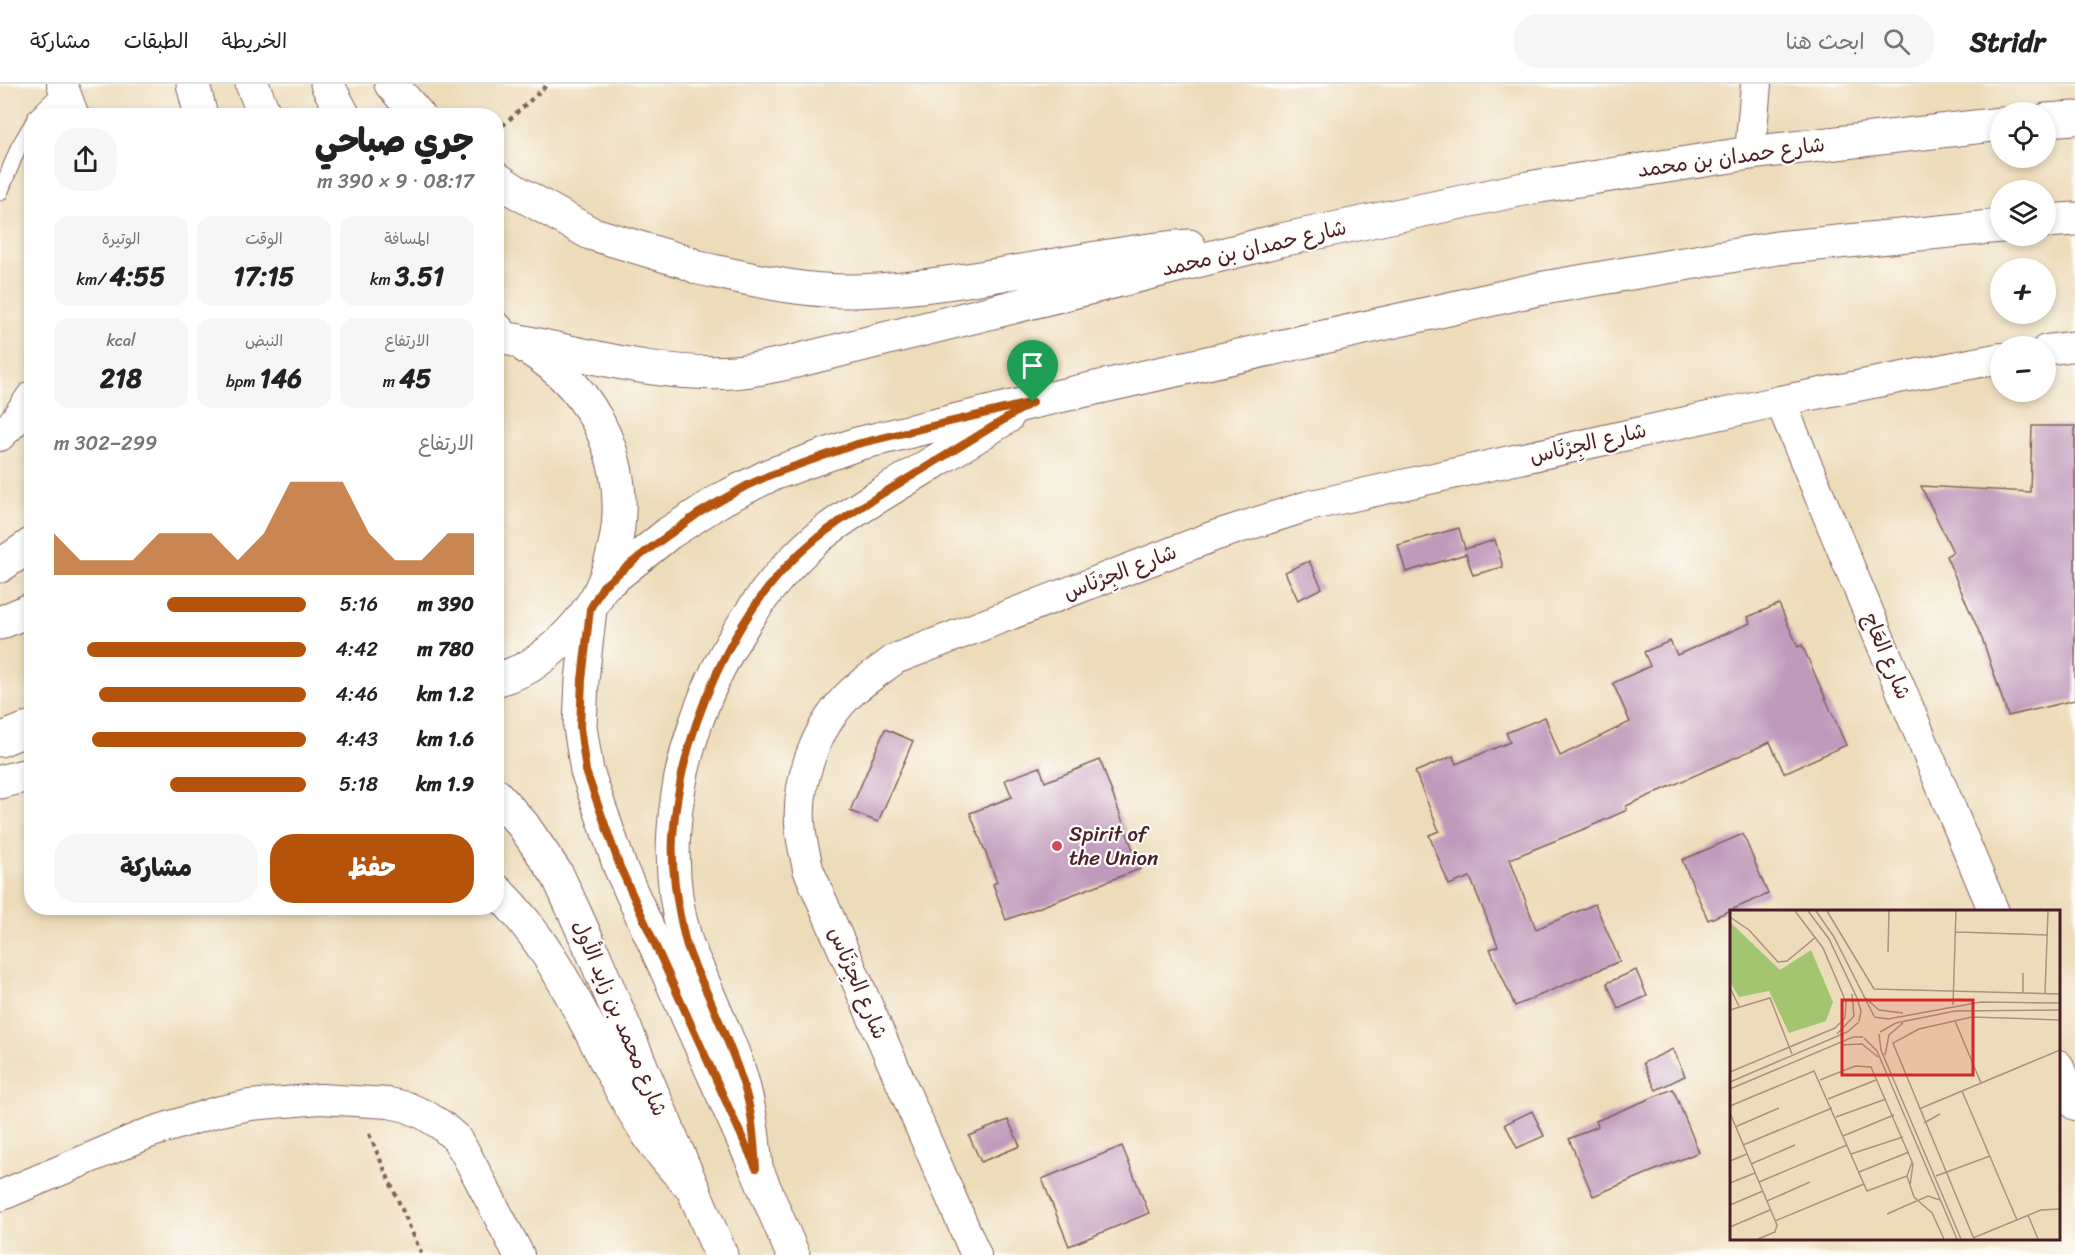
<!DOCTYPE html>
<html lang="ar">
<head>
<meta charset="utf-8">
<style>
	body { margin:0; font-family:Sriracha,"Playpen Sans Arabic",sans-serif; background:#f6f6f6; color:#222; direction:rtl; height:100vh; display:flex; flex-direction:column; font-size:22px; white-space:nowrap }
	* { box-sizing:border-box; margin:0 }
	p { font-size:20px; color:#767676 }
	.icon { flex:none; width:33px; height:33px; fill:none; stroke:currentColor; stroke-width:2; stroke-linecap:round; stroke-linejoin:round }
	.map { position:relative; flex:1; overflow:hidden; direction:ltr }
	.sheet { position:absolute; left:24px; top:24px; width:480px; height:807px; display:flex; flex-direction:column; background:#fff; border-radius:24px; box-shadow:0 3px 9px #0003; direction:rtl }
	.sheet>* { flex:none }
	.tools { position:absolute; left:1990px; top:18px; display:grid; gap:12px }
	.tools a { display:grid; place-items:center; width:66px; height:66px; border-radius:50%; background:#fff; box-shadow:0 3px 9px #0003; font-size:30px }
	.pin { position:absolute; display:grid; place-items:center; width:51px; height:51px; color:#fff; margin:-62px -26px; border-radius:50% 50% 50% 0; rotate:-45deg; box-shadow:0 0 6px #0007 }
	.pin .icon { rotate:45deg }
	.round { display:grid; place-items:center; flex:none; width:63px; height:63px; border-radius:24px; background:#f6f6f6 }
	.head { display:flex; align-items:center; justify-content:space-between; height:102px; padding:0 30px }
	h1 { font-size:33px; font-weight:800; line-height:45px }
	.stats { display:grid; grid-template-columns:repeat(3,1fr); gap:9px; height:102px; padding:6px 30px }
	.stats div { display:grid; align-content:center; border-radius:15px; background:#f6f6f6; text-align:center }
	.stats b { font-size:26px; font-weight:800 }
	.stats small { font-size:16px; font-weight:400 }
	.stats p { font-size:16px }
	.chart { height:168px; padding:12px 30px }
	.chart p { display:flex; justify-content:space-between }
	.chart svg { width:100%; height:108px; margin-top:6px; fill:#b45309; opacity:.7 }
	.button { display:flex; gap:12px; margin-top:auto; padding:12px 30px }
	.button a { flex:1; height:69px; border-radius:24px; background:#b45309; color:#fff; font-size:24px; font-weight:800; line-height:69px; text-align:center }
	.button a+a { background:#f6f6f6; color:#222 }
	ul { padding:0 30px; list-style:none; font-size:20px }
	li { display:grid; grid-template-columns:96px 72px 1fr; align-items:center; height:45px }
	li i { height:15px; border-radius:8px; background:#b45309 }
	header { display:flex; align-items:center; gap:36px; box-sizing:border-box; height:84px; padding:0 30px; background:#fff; border-bottom:2px solid #e0e0e0 }
	header strong { font-size:28px }
	nav { display:flex; gap:33px; margin-inline-start:auto; font-size:21px }
	.search { width:420px; height:54px; background:#f6f6f6; display:flex; align-items:center; gap:15px; box-sizing:border-box; padding:0 21px; border-radius:24px; color:#767676; font-size:22px }
	.map>svg:first-child { display:block }
	.building { fill:#c09abb }
	.lines { fill:none; stroke-linecap:round; stroke-linejoin:round }
	.service-casing { stroke:#83615d; stroke-width:17 }
	.minor-casing { stroke:#83615d; stroke-width:32 }
	.secondary-casing { stroke:#83615d; stroke-width:35 }
	.primary-casing { stroke:#83615d; stroke-width:35 }
	.path { stroke:#83615d; stroke-width:4; stroke-dasharray:4.5 4.5; stroke-linecap:butt }
	.service { stroke:#fff; stroke-width:15 }
	.minor { stroke:#fff; stroke-width:30 }
	.secondary { stroke:#fff; stroke-width:33 }
	.primary { stroke:#fff; stroke-width:33 }
	.route-casing { stroke:#fff; stroke-width:12 }
	.route { stroke:#b45309; stroke-width:8 }
	.poi-dot { fill:#d1495b; stroke:#fdfcf7; stroke-width:2 }
	.labels { text-anchor:middle; dominant-baseline:central; stroke-width:4.5; stroke-linejoin:round; paint-order:stroke }
	.street-label { font-size:21px; fill:#4a1f2b; stroke:#fdfcf7 }
	.poi-label { font-size:21px; fill:#4a1f2b; stroke:#fdfcf7; text-anchor:start }
	.inset-road { fill:none; stroke:#ac9080; stroke-width:1.5 }
	.view { fill:#d62828; fill-opacity:0.15; stroke:#d62828; stroke-width:3 }
	.inset-edge { fill:none; stroke:#4a1f2b; stroke-width:3 }
</style>
</head>
<body>
<header>
<strong>Stridr</strong>
<div class="search"><svg class="icon" aria-label="search" viewBox="0 0 24 24"><circle cx="10" cy="10" r="6"/><path d="M15 15l6 6"/></svg>ابحث هنا</div>
<nav><a>الخريطة</a><a>الطبقات</a><a>مشاركة</a></nav>
</header>
<div class="map">
<svg width="2075" height="1171" viewBox="0 0 2075 1171">
	<rect width="100%" height="100%" fill="#fdfcf7"/>
	<filter id="ink" filterUnits="userSpaceOnUse"><feTurbulence type="fractalNoise" baseFrequency=".0167" numOctaves="2"/><feDisplacementMap in="SourceGraphic" scale="12" xChannelSelector="R" yChannelSelector="G"/><feConvolveMatrix kernelMatrix="1 2 1 2 8 2 1 2 1" color-interpolation-filters="sRGB"/></filter>
	<filter id="wash" filterUnits="userSpaceOnUse"><feTurbulence type="fractalNoise" baseFrequency=".008" numOctaves="4" result="noise"/><feDisplacementMap in="SourceGraphic" scale="24" xChannelSelector="R" yChannelSelector="G"/><feGaussianBlur stdDeviation="1.35" result="paint"/><feColorMatrix in="noise" values="0 0 0 0 0 0 0 0 0 0 0 0 0 0 0 0 0 1.4 0 .05"/><feComposite in="paint" operator="in"/></filter>
	<g filter="url(#wash)">
		<rect width="100%" height="100%" fill="#eddcb9"/>
		<g id="blocks">
			<path class="building" d="M 2032,342 L 2075,342 L 2075,616 L 2008,632 L 1983,557 L 1946,472 L 1953,468 L 1921,402 L 2030,408 Z
				M 1459,444 L 1465,465 L 1495,456 L 1503,483 L 1473,491 L 1466,470 L 1406,488 L 1398,461 Z
				M 1309,477 L 1322,504 L 1298,516 L 1285,488 Z
				M 1779,520 L 1798,563 L 1802,561 L 1846,661 L 1784,689 L 1770,658 L 1626,722 L 1627,726 L 1589,743 L 1510,775 L 1536,845 L 1595,820 L 1620,877 L 1515,922 L 1490,865 L 1498,862 L 1470,793 L 1449,801 L 1429,751 L 1439,747 L 1415,688 L 1453,672 L 1456,680 L 1510,658 L 1506,649 L 1545,633 L 1560,672 L 1630,638 L 1613,599 L 1650,582 L 1644,568 L 1670,557 L 1677,571 L 1750,539 L 1748,533 Z
				M 885,645 L 913,657 L 878,738 L 850,727 Z
				M 1100,676 L 1140,785 L 1006,836 L 993,800 L 997,798 L 970,729 L 1012,713 L 1005,696 L 1040,683 L 1045,698 Z
				M 1743,750 L 1768,810 L 1708,836 L 1682,776 Z
				M 1636,886 L 1647,912 L 1618,925 L 1607,899 Z
				M 1673,965 L 1685,992 L 1656,1006 L 1643,979 Z
				M 1673,1005 L 1699,1068 L 1593,1112 L 1569,1055 L 1598,1042 L 1596,1037 Z
				M 1532,1027 L 1544,1052 L 1517,1064 L 1505,1040 Z
				M 1008,1036 L 1020,1062 L 981,1078 L 969,1052 Z
				M 1122,1062 L 1149,1129 L 1069,1162 L 1042,1095 Z"/>
		</g>
	</g>
	<g filter="url(#ink)">
		<use href="#blocks" fill-opacity="0" stroke="#83615d" stroke-width="1.5"/>
		<g class="lines">
			<g class="service-casing">
				<path id="service" d="M 36,32 L 64,5
					M 0,109 L 19,62 L 32,40"/>
			</g>
			<g class="minor-casing">
				<path id="minor" d="M 62,0 L 74,32
					M 1750,69 L 1756,0
					M 2046,266 L 2075,262
					M 1780,317 L 1994,828
					M 0,352 L 13,339 L 32,312
					M 2058,981 L 2075,1021
					M 0,1112 L 149,1049 L 216,1028 L 250,1021 L 320,1015 L 389,1019 L 407,1023 L 425,1031 L 441,1041 L 456,1054 L 466,1070 L 519,1171
					M 976,1171 L 808,785 C 806,773 802,761 801,749 C 794,699 817,639 854,606 C 867,595 882,585 895,575 L 1214,452 L 1308,422 L 1780,317 L 2001,274"/>
			</g>
			<g class="secondary-casing">
				<path id="secondary" d="M 252,0 L 265,32
					M 327,0 L 344,32
					M 496,244 L 501,250
					M 590,525 L 582,596 L 580,643 L 587,687 L 620,783 L 756,1084 L 793,1171
					M 496,711 L 523,741 L 558,792 L 594,871 L 721,1171"/>
			</g>
			<g class="primary-casing">
				<path id="primary" d="M 193,0 L 201,32
					M 391,0 L 419,32
					M 2046,36 L 2075,34
					M 496,94 L 517,108 L 590,149 L 686,178 L 699,184 C 750,195 802,208 856,207 C 968,204 1078,171 1189,162
					M 2046,137 L 2075,135
					M 514,256 C 584,270 662,293 733,288 C 752,287 770,282 788,279 L 1281,156 L 1528,104 L 1750,69 L 2001,40
					M 0,482 L 32,460
					M 603,502 L 669,449 L 722,415 L 770,391 L 857,360 L 1033,318 L 1538,205 L 1777,164 L 2001,142
					M 0,539 L 32,525
					M 496,596 C 507,592 520,588 530,582 C 552,567 574,547 589,525 C 602,507 609,487 614,466 C 633,384 597,306 526,263
					M 0,656 L 32,643
					M 0,698 L 32,690
					M 496,806 C 567,875 594,969 648,1050 C 661,1070 677,1088 694,1106
					M 756,1084 C 753,1046 748,1009 734,972 C 723,944 710,916 699,888 C 694,877 688,866 685,854 C 645,719 711,547 815,456 C 835,439 859,424 882,410 C 924,384 966,359 1007,333"/>
			</g>
			<path class="path" d="M 496,48 L 548,0
				M 369,1050 L 422,1171"/>
			<use href="#service" class="service"/>
			<use href="#minor" class="minor"/>
			<use href="#secondary" class="secondary"/>
			<use href="#primary" class="primary"/>
		</g>
	</g>
	<g class="lines" filter="url(#ink)">
		<g class="route-casing">
			<path id="route" d="M 1033,318 C 995,341 957,364 920,387 C 885,408 849,429 817,454 C 734,521 680,648 673,753 C 671,786 677,819 684,851 C 689,875 705,902 714,925 C 726,953 738,980 746,1009 C 753,1033 754,1059 756,1084 L 620,783 L 586,687 L 580,643 L 582,596 L 590,525 L 603,502 L 645,468 L 699,429 L 746,402 L 770,391 L 857,360 Z"/>
		</g>
		<use href="#route" class="route"/>
	</g>
	<circle class="poi-dot" cx="1057" cy="762" r="6"/>
	<g class="labels">
		<g class="street-label">
			<text transform="translate(1731 73) rotate(-8)">شارع حمدان بن محمد</text>
			<text transform="translate(1254 164) rotate(-13)">شارع حمدان بن محمد</text>
			<text transform="translate(1588 359) rotate(-13)">شارع الجِرْنَاس</text>
			<text transform="translate(1120 488) rotate(-21)">شارع الجِرْنَاس</text>
			<text transform="translate(1887 572) rotate(67)">شارع العَاج</text>
			<text transform="translate(858 899) rotate(67)">شارع الجِرْنَاس</text>
			<text transform="translate(620 934) rotate(67)">شارع محمد بن زايد الأول</text>
		</g>
		<g class="poi-label">
			<text x="1069" y="750">Spirit of<tspan x="1069" dy="24">the Union</tspan></text>
		</g>
	</g>
	<g transform="translate(1730 826)">
		<rect width="330" height="330" fill="#eddcb9"/>
		<path d="M 0,12 L 50,60 L 81,40 L 103,92 L 96,111 L 59,123 L 39,81 L 9,87 L 0,72 Z" fill="#a3c56f"/>
		<path class="inset-road" d="M 78,1 L 99,29 L 127,88 L 131,101 L 129,111M 86,1 L 104,27 L 144,106M 97,1 L 144,79 L 330,84M 0,7 L 19,20 L 48,52 L 57,51 L 86,27M 226,22 L 317,25M 158,42 L 159,1M 0,78 L 9,96M 293,83 L 293,63M 315,84 L 318,1M 133,86 L 149,100 L 173,103M 223,95 L 226,1M 0,100 L 40,88 L 62,144M 144,107 L 158,109 L 251,92 L 330,93M 225,111 L 251,173M 150,122 L 166,113 L 225,101 L 330,100M 107,124 L 124,106 L 122,84M 149,124 L 151,140 L 231,329M 134,128 L 147,141 L 227,329M 111,135 L 132,134 L 148,147M 155,145 L 159,125 L 173,113M 0,162 L 105,118 L 115,108 L 116,92 L 93,38 L 65,1M 90,170 L 125,156 L 141,157 L 183,254 L 180,275M 0,172 L 117,122 L 129,112M 0,179 L 123,127 L 133,127M 232,181 L 287,310M 98,189 L 146,170M 0,196 L 84,161 L 137,281 L 177,266M 189,199 L 330,140M 0,203 L 47,315 L 45,322 L 28,329M 106,207 L 156,189M 194,213 L 210,204M 5,217 L 49,198M 113,226 L 164,205M 13,235 L 102,198M 121,244 L 173,227M 0,251 L 17,244M 182,252 L 177,266 L 184,287 L 202,303 L 214,329M 21,254 L 65,235M 129,262 L 179,242M 206,266 L 260,246M 29,272 L 117,235M 0,273 L 25,263M 37,291 L 80,272M 0,295 L 33,281M 157,304 L 198,286 L 210,290M 298,305 L 308,329M 45,311 L 134,274M 0,317 L 40,300M 243,328 L 311,300 L 330,299M 244,329 L 163,133 L 189,119 L 242,107 L 330,110"/>
		<path class="view" d="M 112,90 L 243,90 L 243,165 L 112,165 Z"/>
		<rect width="330" height="330" class="inset-edge"/>
	</g>
</svg>
<div class="tools">
<a><svg class="icon" aria-label="locate" viewBox="0 0 24 24"><circle cx="12" cy="12" r="6"/><path d="M12 2v4M12 18v4M2 12h4M18 12h4"/></svg></a>
<a><svg class="icon" aria-label="layers" viewBox="0 0 24 24"><path d="M12 4l9 5-9 5-9-5zM3 14l9 5 9-5"/></svg></a>
<a>+</a>
<a>−</a>
</div>
<div class="pin" style="left:1033px;top:318px;background:#1e9e55"><svg class="icon" aria-label="arrive" viewBox="0 0 24 24"><path d="M6 21V4h12l-3 4 3 4H6"/></svg></div>
<section class="sheet">
<div class="head"><div><h1>جري صباحي</h1><p>08:17 · 9 × 390 m</p></div><a class="round"><svg class="icon" aria-label="share" viewBox="0 0 24 24"><path d="M12 15V3M7 8l5-5 5 5M5 13v7h14v-7"/></svg></a></div>
<div class="stats">
<div><p>المسافة</p><b>3.51<small> km</small></b></div>
<div><p>الوقت</p><b>17:15</b></div>
<div><p>الوتيرة</p><b>4:55<small> /km</small></b></div>
</div>
<div class="stats">
<div><p>الارتفاع</p><b>45<small> m</small></b></div>
<div><p>النبض</p><b>146<small> bpm</small></b></div>
<div><p>kcal</p><b>218</b></div>
</div>
<div class="chart"><p><span>الارتفاع</span>299–302 m</p>
<svg viewBox="0 0 160 44" preserveAspectRatio="none"><path d="M0 44V27L10 38L20 38L30 38L40 27L50 27L60 27L70 38L80 27L90 6L100 6L110 6L120 27L130 38L140 38L150 27L160 27V44z"/></svg>
</div>
<ul>
<li><b>390 m</b>5:16<i style="width:55%"></i></li>
<li><b>780 m</b>4:42<i style="width:87%"></i></li>
<li><b>1.2 km</b>4:46<i style="width:82%"></i></li>
<li><b>1.6 km</b>4:43<i style="width:85%"></i></li>
<li><b>1.9 km</b>5:18<i style="width:54%"></i></li>
</ul>
<div class="button"><a>حفظ</a><a>مشاركة</a></div>
</section>
</div>
</body>
</html>
